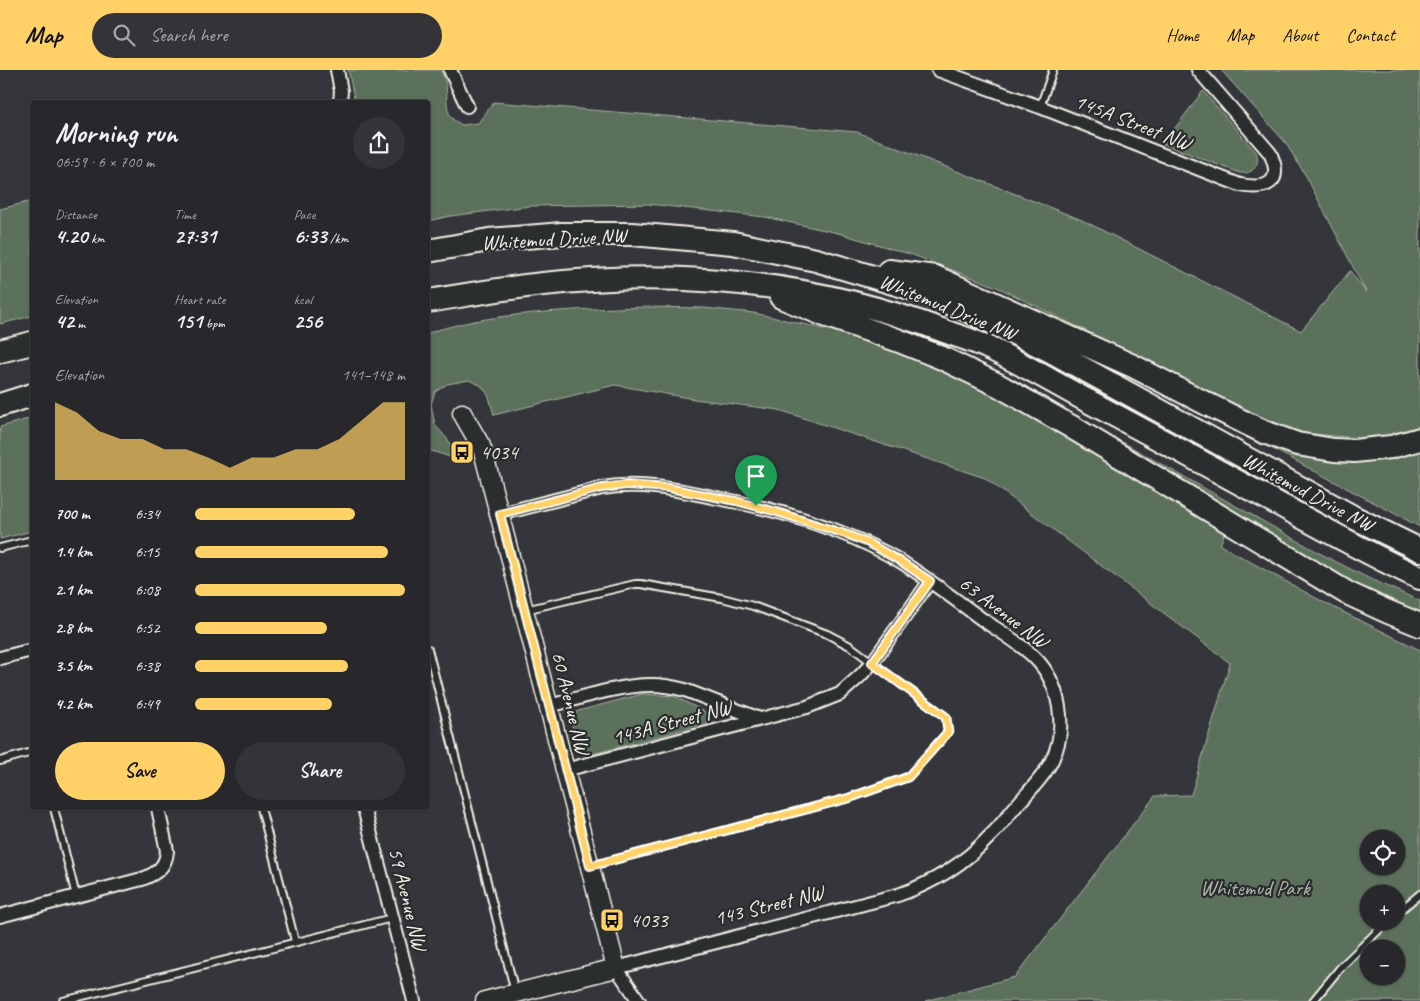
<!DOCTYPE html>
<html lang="en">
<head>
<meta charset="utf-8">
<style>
	body { margin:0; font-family:Caveat,sans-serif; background:#343438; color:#f1f3f6; height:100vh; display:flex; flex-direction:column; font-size:19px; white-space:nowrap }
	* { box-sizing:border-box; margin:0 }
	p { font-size:16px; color:#a5a6a9 }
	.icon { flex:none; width:28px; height:28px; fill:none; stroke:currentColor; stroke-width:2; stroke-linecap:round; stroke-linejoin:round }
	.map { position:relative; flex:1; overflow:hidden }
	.drawer { position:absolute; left:30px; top:30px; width:400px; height:710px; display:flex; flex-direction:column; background:#28282c; border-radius:5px; box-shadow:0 1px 4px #0004,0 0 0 1px #444448 }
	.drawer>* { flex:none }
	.controls { position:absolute; left:1360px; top:760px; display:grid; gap:10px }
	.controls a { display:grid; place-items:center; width:45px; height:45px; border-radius:50%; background:#28282c; box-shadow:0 1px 4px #0004,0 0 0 1px #444448; font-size:25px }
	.pin { position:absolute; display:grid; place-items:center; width:42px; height:42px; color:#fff; margin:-51px -21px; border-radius:50% 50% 50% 0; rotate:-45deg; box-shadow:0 0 5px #0007 }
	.pin .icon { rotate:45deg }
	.round { display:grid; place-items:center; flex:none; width:52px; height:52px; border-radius:26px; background:#343438 }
	.headline { display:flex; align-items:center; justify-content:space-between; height:85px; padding:0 25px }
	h1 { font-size:28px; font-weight:600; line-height:38px }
	.figures { display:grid; grid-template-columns:repeat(3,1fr); gap:8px; height:85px; padding:5px 25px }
	.figures div { display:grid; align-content:center }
	.figures b { font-size:21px; font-weight:600 }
	.figures small { font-size:14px; font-weight:400 }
	.figures p { font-size:14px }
	.chart { height:140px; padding:10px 25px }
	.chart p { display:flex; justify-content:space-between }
	.chart svg { width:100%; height:90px; margin-top:5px; fill:#ffd166; opacity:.7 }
	.button { display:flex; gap:10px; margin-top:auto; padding:10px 25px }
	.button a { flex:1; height:58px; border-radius:30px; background:#ffd166; color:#111; font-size:20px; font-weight:600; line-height:58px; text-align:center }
	.button a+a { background:#343438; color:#f1f3f6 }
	ul { padding:0 25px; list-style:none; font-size:16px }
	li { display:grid; grid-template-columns:80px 60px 1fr; align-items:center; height:38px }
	li i { height:12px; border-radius:6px; background:#ffd166 }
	header { display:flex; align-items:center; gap:30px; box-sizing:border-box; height:70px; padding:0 25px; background:#ffd166; color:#111 }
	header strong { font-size:24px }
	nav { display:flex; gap:28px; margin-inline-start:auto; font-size:18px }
	.search { width:350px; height:45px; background:#343438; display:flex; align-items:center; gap:12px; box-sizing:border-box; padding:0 18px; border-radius:28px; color:#a5a6a9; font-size:19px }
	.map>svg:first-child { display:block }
	.green { fill:#5b715c; stroke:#a8b1a2; fill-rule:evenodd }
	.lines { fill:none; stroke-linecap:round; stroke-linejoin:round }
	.lane-casing { stroke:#f4f1e8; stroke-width:10 }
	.street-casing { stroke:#f4f1e8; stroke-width:16 }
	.secondary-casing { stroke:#f4f1e8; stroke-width:21 }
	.highway-casing { stroke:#f4f1e8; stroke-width:26 }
	.lane { stroke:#2a2d2e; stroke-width:6 }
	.street { stroke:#2a2d2e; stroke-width:12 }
	.secondary { stroke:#2a2d2e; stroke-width:18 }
	.highway { stroke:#2a2d2e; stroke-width:22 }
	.route-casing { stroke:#fff; stroke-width:10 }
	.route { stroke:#ffd166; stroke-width:6 }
	.labels { text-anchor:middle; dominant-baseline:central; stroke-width:4.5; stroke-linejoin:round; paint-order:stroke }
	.street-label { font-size:21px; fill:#f4f1e8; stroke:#2a2d2e }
	.poi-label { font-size:21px; fill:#f4f1e8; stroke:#2a2d2e; text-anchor:start }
	.park-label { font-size:21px; fill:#afb7a9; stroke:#2a2d2e }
</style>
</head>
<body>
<header>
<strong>Map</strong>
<div class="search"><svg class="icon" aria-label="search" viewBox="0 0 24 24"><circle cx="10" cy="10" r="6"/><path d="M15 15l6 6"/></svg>Search here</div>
<nav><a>Home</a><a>Map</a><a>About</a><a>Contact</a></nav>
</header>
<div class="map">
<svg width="1420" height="931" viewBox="0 0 1420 931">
	<rect width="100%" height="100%" fill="#35363b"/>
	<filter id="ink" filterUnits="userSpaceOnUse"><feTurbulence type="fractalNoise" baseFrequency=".02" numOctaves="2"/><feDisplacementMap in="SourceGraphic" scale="10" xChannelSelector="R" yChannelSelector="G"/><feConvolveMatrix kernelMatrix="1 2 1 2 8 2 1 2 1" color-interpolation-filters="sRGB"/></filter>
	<g filter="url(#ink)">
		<path class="green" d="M 348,0 L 440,0 C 452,16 442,36 452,48 C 454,51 459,53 462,55 L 478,53 L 494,32 L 857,62 L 1082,150 L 1301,261 L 1350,201 L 1366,222 L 1306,106 L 1285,72 L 1221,0 L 1420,0 L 1420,358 L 1377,370 L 1303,363 L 1261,347 L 997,217 L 913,185 L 838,163 L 765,147 L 648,134 L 530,136 L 450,146 L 428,151 L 428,32 L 355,32 Z
			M 1203,21 L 1256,82 C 1261,94 1253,105 1240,103 L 1163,74 Z
			M 32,131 L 32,246 L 0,254 L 0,139 Z
			M 646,237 L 704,238 L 754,243 L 847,264 L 930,296 L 988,323 L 1076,372 L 1225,462 L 1220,475 L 1325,533 L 1420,580 L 1420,931 L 925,931 L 1015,907 L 1155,726 L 1191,725 L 1230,593 L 985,408 L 779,340 L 694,329 L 615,315 L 494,345 L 489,327 L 485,320 L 480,315 L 469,310 L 447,314 L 435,322 L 431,334 L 435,355 L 448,370 L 457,389 L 428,380 L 428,263 C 441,259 455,255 469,252 C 527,241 587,239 646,237 ZM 1369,769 L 1396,769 L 1396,796 L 1369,796 ZM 1369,824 L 1396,824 L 1396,851 L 1369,851 ZM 1369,879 L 1396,879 L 1396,906 L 1369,906 Z
			M 32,348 L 32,461 L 0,469 L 0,357 Z
			M 1237,360 L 1276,374 L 1420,378 L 1420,457 Z
			M 1115,368 L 1323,485 L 1368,508 L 1420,531 L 1420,542 L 1362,517 L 1333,503 L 1112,370 Z
			M 642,624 L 674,626 L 709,644 L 708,653 L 589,685 L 581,681 L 569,647 L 578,641 Z"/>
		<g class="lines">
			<g class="lane-casing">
				<path id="lane" d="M 1040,37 L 1053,0
					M 0,478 L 32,470
					M 525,540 L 635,514 L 641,514 L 722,528 L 753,536 L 827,564 L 850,576 L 946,647 L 948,662 L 908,707 L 849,728 L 591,796
					M 428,579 L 515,922
					M 0,691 L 32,682
					M 54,738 L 76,826
					M 261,738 L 295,871
					M 1396,844 L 1420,824
					M 63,931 L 392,848
					M 1313,931 L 1341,897 L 1388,851"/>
			</g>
			<g class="street-casing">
				<path id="street" d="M 337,0 L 341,21 L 340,32
					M 450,0 L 467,36
					M 938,0 L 1040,37 L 1240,115 C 1267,120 1284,113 1270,83 L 1198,0
					M 500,444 L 602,418 C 640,412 675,419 712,427 C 777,439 843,458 900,491 C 928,509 956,530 983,550 C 1001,562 1020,573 1035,588 C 1060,613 1068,658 1052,690 C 1044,707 1029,721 1017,735 C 1008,745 1000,757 990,766 C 965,793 933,813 898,825 L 616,898 L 639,931
					M 0,588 L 32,580
					M 549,636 C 580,628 619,615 651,615 C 663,615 674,617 685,620 L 760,649
					M 565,700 L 807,637 L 840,624 L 860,606 L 872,593 L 930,511
					M 364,738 L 414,931
					M 0,846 L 142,809 C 156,804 166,797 167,781 L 158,738"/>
			</g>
			<g class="secondary-casing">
				<path id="secondary" d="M 462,343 L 481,376 L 484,385 L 616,898 L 485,931"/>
			</g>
			<g class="highway-casing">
				<path id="highway" d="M 428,181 L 489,170 L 562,164 L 632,164 L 733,173 L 777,182 L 816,190 L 910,218 L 969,241 L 1051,281 L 1353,447 L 1420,480
					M 889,201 L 935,207 L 1133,296 L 1207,334 L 1264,362 L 1297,374 L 1334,380 L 1354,381 L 1391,377 L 1420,369
					M 781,227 L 825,245 L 897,270 L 942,288 L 998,315 L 1070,356 L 1347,523 L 1386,541 L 1420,555
					M 428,231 C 466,225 505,218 543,214 C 680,199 818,213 947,262 C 960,267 974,271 987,277 C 1021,293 1053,312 1086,330 C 1147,362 1208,396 1269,429 C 1319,456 1368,484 1420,508
					M 0,281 L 32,273
					M 0,335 L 32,325"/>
			</g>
			<use href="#lane" class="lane"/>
			<use href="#street" class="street"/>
			<use href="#secondary" class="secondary"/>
			<use href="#highway" class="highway"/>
		</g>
	</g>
	<g class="lines" filter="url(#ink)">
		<g class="route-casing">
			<path id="route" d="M 627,415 L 669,418 L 736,431 L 777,442 L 851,466 L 868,473 L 900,491 L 930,511 L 872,593 L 946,647 L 948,662 L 908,707 L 849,728 L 590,796 L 500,444 L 602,418 Z"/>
		</g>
		<use href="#route" class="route"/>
	</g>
	<defs>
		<g id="bus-square" transform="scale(1.25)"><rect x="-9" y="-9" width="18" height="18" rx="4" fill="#ffd166" stroke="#2a2d2e"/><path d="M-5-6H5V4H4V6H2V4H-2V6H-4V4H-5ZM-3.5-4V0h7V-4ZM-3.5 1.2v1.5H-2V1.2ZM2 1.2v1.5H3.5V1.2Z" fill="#111"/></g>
	</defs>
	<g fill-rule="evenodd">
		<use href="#bus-square" x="462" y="382"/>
		<use href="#bus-square" x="612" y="850"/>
	</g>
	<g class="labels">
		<g class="street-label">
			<text transform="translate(1133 52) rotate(21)">145A Street NW</text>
			<text transform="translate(554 169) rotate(-3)">Whitemud Drive NW</text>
			<text transform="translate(948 237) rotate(22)">Whitemud Drive NW</text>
			<text transform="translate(1308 422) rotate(28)">Whitemud Drive NW</text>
			<text transform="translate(1004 542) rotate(37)">63 Avenue NW</text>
			<text transform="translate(571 633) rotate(76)">60 Avenue NW</text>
			<text transform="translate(672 652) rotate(-15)">143A Street NW</text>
			<text transform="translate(408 829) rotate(76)">59 Avenue NW</text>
			<text transform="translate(769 835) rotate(-14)">143 Street NW</text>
		</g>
		<g class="poi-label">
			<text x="480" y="382">4034</text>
			<text x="630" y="850">4033</text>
		</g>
		<g class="park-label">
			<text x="1255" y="818">Whitemud Park</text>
		</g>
	</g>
</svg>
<div class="controls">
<a><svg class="icon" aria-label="locate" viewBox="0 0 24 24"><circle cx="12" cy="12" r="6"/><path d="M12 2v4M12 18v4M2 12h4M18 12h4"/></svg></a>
<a>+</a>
<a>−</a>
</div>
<div class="pin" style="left:756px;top:436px;background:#1e9e55"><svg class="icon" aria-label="arrive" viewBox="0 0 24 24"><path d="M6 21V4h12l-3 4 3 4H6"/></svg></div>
<section class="drawer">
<div class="headline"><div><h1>Morning run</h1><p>06:59 · 6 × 700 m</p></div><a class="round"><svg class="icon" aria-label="share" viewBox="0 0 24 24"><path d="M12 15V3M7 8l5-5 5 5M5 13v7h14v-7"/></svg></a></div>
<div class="figures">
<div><p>Distance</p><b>4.20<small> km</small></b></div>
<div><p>Time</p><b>27:31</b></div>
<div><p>Pace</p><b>6:33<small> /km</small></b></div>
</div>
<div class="figures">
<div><p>Elevation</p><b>42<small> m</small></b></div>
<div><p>Heart rate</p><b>151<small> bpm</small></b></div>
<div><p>kcal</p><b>256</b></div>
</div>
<div class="chart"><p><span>Elevation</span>141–148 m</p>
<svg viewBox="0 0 160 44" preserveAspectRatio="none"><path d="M0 44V6L10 11L20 20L30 24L40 24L50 29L60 29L70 33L80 38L90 33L100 33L110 29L120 29L130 24L140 15L150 6L160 6V44z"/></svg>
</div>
<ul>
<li><b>700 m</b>6:34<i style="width:76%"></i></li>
<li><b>1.4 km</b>6:15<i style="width:92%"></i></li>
<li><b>2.1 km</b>6:08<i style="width:100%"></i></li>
<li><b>2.8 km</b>6:52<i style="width:63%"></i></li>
<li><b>3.5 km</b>6:38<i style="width:73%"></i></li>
<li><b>4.2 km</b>6:49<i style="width:65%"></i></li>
</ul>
<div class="button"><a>Save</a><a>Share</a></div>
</section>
</div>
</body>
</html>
